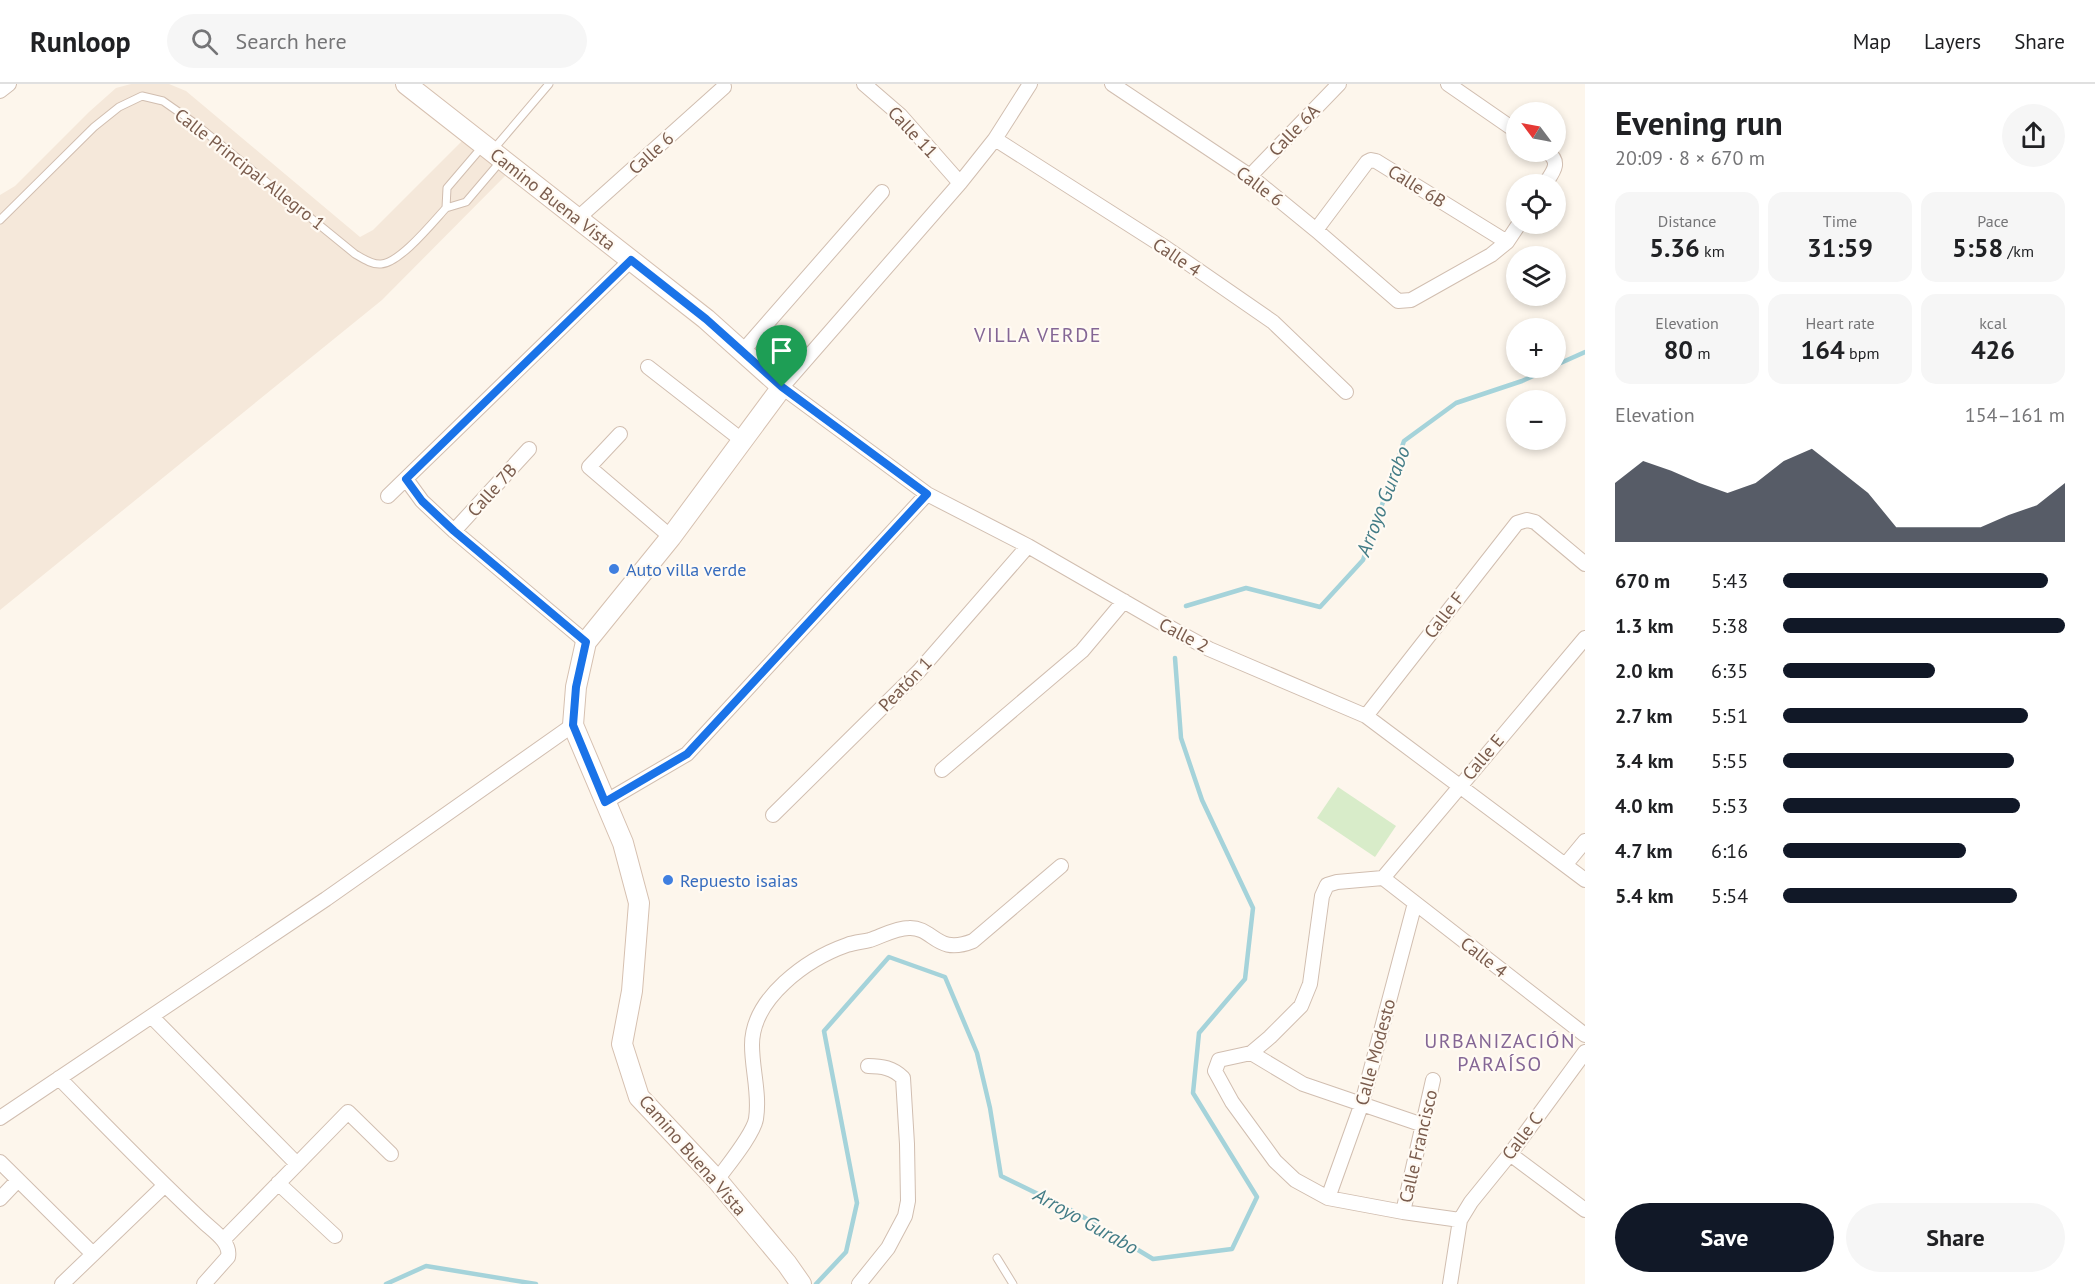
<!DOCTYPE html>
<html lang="en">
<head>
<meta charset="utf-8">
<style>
	body { margin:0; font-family:"PT Sans",sans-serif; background:#f6f6f6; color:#202124; height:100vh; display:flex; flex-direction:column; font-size:22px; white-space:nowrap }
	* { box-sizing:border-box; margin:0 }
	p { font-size:20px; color:#757577 }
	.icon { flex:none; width:33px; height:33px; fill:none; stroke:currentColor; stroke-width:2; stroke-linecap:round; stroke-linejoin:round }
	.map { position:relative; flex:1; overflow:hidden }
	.drawer { display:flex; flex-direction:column; background:#fff; width:510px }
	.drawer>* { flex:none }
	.needle { width:39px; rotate:302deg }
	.fabs { position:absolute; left:1506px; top:18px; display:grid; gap:12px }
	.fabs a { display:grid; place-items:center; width:60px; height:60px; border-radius:50%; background:#fff; box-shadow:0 3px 9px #0003; font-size:30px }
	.pin { position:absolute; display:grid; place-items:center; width:51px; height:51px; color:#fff; margin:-62px -26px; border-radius:50% 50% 50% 0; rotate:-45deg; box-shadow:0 0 6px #0007 }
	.pin .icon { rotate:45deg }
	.round { display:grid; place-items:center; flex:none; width:63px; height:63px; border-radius:32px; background:#f6f6f6 }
	.head { display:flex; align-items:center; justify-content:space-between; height:102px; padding:0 30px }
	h1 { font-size:33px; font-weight:600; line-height:45px }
	.stats { display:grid; grid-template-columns:repeat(3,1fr); gap:9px; height:102px; padding:6px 30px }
	.stats div { display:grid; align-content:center; border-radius:15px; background:#f6f6f6; text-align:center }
	.stats b { font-size:26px; font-weight:600 }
	.stats small { font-size:16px; font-weight:400 }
	.stats p { font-size:16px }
	.chart { height:168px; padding:12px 30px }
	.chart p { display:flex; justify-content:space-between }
	.chart svg { width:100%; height:108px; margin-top:6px; fill:#111827; opacity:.7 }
	.primary-button { display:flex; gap:12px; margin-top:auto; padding:12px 30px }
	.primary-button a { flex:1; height:69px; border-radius:36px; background:#111827; color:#fff; font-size:24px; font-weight:600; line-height:69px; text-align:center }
	.primary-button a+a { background:#f6f6f6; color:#202124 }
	ul { padding:0 30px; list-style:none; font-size:20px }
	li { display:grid; grid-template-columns:96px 72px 1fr; align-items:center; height:45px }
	li i { height:15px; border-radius:8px; background:#111827 }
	header { display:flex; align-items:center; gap:36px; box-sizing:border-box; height:84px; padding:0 30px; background:#fff; border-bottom:2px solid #e0e0e0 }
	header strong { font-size:28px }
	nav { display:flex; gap:33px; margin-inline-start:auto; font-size:21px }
	.search { width:420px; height:54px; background:#f6f6f6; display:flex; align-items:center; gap:15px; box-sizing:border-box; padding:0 21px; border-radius:33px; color:#757577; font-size:22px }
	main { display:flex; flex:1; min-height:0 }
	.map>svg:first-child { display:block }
	.residential { fill:#f5e8da }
	.green { fill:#d8ecc9 }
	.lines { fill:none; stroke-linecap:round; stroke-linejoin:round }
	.stream { stroke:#a5d3da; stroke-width:4.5 }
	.lane-casing { stroke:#d1beb0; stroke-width:9 }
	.street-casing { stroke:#d1beb0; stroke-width:16 }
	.secondary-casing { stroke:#d6c0b0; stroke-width:22 }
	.lane { stroke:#fff; stroke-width:7 }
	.street { stroke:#fff; stroke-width:14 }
	.secondary { stroke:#fff; stroke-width:20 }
	.route-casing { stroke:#fff; stroke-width:12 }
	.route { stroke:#1a73e8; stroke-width:8 }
	.shop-dot { fill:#3f7fe0; stroke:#fffaf3; stroke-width:2 }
	.labels { text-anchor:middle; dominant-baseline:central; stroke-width:4.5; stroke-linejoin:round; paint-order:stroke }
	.street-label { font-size:18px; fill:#7a5c4d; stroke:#fffaf3 }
	.shop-label { font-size:18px; fill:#366cbe; stroke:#fffaf3; text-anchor:start }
	.neighbourhood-label { font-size:20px; letter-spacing:1.5px; fill:#846695; stroke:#fffaf3 }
	.water-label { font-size:20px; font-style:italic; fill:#437c86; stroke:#fffaf3 }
</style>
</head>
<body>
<header>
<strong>Runloop</strong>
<div class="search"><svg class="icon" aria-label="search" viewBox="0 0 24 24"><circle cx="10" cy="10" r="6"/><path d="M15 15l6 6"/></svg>Search here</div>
<nav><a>Map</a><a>Layers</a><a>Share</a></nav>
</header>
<main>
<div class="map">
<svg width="1585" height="1200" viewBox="0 0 1585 1200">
	<rect width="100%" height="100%" fill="#fdf6ec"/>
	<path class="residential" d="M 131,0 L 169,0 L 186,7 L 360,153 L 373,146 L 469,50 L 513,84 L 382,216 L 0,526 L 0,111 L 15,102 L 89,28 L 116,4 Z"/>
	<path class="green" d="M 1338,703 L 1396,742 L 1375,773 L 1317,734 Z"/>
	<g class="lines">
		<path class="stream" d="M 1556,281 L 1585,268
			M 1186,522 L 1246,504 L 1320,523 L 1363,476 L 1404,357 L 1456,319 L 1522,297 L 1551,284
			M 386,1200 L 426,1182 L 536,1200
			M 816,1200 L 846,1168 L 857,1119 L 824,947 L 889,873 L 945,893 L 977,969 L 990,1024 L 1001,1092 L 1075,1128 L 1153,1175 L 1232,1165 L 1257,1113 L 1193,1009 L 1199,949 L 1245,895 L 1253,824 L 1202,716 L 1181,654 L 1175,574"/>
		<g class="lane-casing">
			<path id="lane" d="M 482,63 L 447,104 L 446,124 L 466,118 L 500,78
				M 492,67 L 549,0
				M 0,136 L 94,43 L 119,23 L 142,12 L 163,17 L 193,38 L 355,170 C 362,174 372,181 381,180 C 400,179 433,138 446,124
				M 997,1174 L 1013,1200"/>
		</g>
		<g class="street-casing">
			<path id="street" d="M 864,0 L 900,31 L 960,99
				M 1030,0 L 995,55 L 960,99 L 782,303 L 927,410 L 1028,462 L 1158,537 L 1209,565 L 1366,632 L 1585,796
				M 1112,0 L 1250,92 L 1316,146 L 1398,217 L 1411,216 L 1491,171 L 1507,158 L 1519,140
				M 1448,0 L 1516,47
				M 0,7 L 9,0
				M 995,55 L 1166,164 L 1273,238 L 1346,308
				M 1250,92 L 1339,0
				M 1545,100 C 1553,88 1562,78 1547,68
				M 578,134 L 724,3
				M 1316,146 L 1367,78 L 1371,76 L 1376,77 L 1507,158
				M 742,268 L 882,108
				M 648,283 L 743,357
				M 620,350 L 589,383 L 671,453
				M 406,395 L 422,417 L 454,447 L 586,558
				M 388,412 L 631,176
				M 454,447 L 529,365
				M 1366,632 L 1517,439 L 1527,436 L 1535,438 L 1585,480
				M 942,686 L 1082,567 L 1124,517
				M 605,718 L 687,670 L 927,410
				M 773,731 L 919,587 L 1028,462
				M 1566,780 L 1585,757
				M 1383,794 L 1337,798 L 1327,801 L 1322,812 L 1310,900 L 1301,922 L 1270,953 L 1251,969 L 1219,976 L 1215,987 L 1232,1018 L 1275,1077 L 1295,1096 L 1328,1114 L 1403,1128 L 1460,1136
				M 1383,794 L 1585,554
				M 1383,794 L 1585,951
				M 152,933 L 297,1080
				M 1251,969 L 1303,1000 L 1423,1041
				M 59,994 C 107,1043 155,1093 206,1140 C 215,1148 231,1159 228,1173 L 204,1200
				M 0,1034 L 326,815 L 573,641
				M 1510,1070 L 1585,1126
				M 0,1078 L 93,1170
				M 717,1096 C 727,1082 753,1051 756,1035 C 760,1010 752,986 752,961 C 752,914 807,875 847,861 C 855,858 862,858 870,856 C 882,852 896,844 909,844 C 934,843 936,872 973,857 L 1061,782
				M 278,1099 L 335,1152
				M 1328,1114 L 1362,1019 L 1415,819
				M 0,1115 L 18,1096
				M 1403,1128 L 1433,996
				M 223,1156 L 348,1028 L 391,1070
				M 62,1200 L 164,1102
				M 859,1200 L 888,1164 L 905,1132 L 908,1117 L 907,1060 L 903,994 C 893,984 882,982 868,982
				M 1450,1200 L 1460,1136 L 1471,1118 L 1510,1070 L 1585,968"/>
		</g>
		<g class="secondary-casing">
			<path id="secondary" d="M 406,0 L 706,235 L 782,303 L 671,453 L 586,558 L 576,603 L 573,641 L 623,759 L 639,819 L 632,907 L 622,960 L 639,1013 L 717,1096 L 787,1180 L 801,1200"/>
		</g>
		<use href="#lane" class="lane"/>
		<use href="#street" class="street"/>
		<use href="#secondary" class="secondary"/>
	</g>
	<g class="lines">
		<g class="route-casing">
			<path id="route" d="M 631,176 L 706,235 L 782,303 L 927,410 L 687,670 L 605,718 L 573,641 L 576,603 L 586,558 L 454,447 L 422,417 L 406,395 Z"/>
		</g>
		<use href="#route" class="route"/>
	</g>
	<g class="shop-dot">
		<circle cx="614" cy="485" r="6"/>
		<circle cx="668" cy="796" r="6"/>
	</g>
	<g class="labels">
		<g class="street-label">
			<text transform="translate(1294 46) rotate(-46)">Calle 6A</text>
			<text transform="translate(913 48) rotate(47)">Calle 11</text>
			<text transform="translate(651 69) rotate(-42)">Calle 6</text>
			<text transform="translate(250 85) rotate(38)">Calle Principal Allegro 1</text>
			<text transform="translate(1260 102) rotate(37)">Calle 6</text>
			<text transform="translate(1417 102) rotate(32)">Calle 6B</text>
			<text transform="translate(553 115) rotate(38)">Camino Buena Vista</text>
			<text transform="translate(1177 173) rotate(34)">Calle 4</text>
			<text transform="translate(492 406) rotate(-48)">Calle 7B</text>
			<text transform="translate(1444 531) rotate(-52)">Calle F</text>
			<text transform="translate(1184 551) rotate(28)">Calle 2</text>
			<text transform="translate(905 600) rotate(-46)">Peatón 1</text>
			<text transform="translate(1483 673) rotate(-50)">Calle E</text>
			<text transform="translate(1484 873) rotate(38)">Calle 4</text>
			<text transform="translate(1375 968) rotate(-75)">Calle Modesto</text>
			<text transform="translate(1522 1052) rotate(-53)">Calle C</text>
			<text transform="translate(1418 1062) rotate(-77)">Calle Francisco</text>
			<text transform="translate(693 1071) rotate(49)">Camino Buena Vista</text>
		</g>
		<g class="shop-label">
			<text x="626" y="485">Auto villa verde</text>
			<text x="680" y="796">Repuesto isaias</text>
		</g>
		<g class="neighbourhood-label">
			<text x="1038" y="251">VILLA VERDE</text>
			<text x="1500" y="957">URBANIZACIÓN<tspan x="1500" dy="23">PARAÍSO</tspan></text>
		</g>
		<g class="water-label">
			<text transform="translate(1383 417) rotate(-69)">Arroyo Gurabo</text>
			<text transform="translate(1086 1137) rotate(29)">Arroyo Gurabo</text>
		</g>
	</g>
</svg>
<div class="fabs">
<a><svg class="needle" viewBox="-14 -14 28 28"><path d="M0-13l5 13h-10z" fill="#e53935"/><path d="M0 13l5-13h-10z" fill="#757577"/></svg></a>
<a><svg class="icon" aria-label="locate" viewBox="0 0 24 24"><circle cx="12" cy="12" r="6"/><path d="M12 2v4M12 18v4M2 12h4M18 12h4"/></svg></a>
<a><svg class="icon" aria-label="layers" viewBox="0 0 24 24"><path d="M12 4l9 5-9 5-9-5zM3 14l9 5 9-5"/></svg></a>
<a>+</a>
<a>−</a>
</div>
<div class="pin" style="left:782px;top:303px;background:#1e9e55"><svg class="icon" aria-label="arrive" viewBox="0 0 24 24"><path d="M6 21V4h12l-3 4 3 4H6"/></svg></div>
</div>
<section class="drawer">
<div class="head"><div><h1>Evening run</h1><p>20:09 · 8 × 670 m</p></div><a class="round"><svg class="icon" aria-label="share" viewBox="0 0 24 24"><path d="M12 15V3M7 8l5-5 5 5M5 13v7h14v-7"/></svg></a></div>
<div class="stats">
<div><p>Distance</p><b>5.36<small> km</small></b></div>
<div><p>Time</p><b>31:59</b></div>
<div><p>Pace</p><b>5:58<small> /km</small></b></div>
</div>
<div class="stats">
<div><p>Elevation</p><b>80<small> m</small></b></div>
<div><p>Heart rate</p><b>164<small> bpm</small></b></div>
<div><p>kcal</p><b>426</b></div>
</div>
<div class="chart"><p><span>Elevation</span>154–161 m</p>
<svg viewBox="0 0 160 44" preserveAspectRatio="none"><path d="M0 44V20L10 11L20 15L30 20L40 24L50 20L60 11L70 6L80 15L90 24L100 38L110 38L120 38L130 38L140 33L150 29L160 20V44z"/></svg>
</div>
<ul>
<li><b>670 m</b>5:43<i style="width:94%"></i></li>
<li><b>1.3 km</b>5:38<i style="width:100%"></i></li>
<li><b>2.0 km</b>6:35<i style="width:54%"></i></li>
<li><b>2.7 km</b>5:51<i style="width:87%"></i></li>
<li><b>3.4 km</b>5:55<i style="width:82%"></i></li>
<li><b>4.0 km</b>5:53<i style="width:84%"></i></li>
<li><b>4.7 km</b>6:16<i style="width:65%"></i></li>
<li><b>5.4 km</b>5:54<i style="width:83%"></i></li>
</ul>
<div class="primary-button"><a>Save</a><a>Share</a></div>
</section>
</main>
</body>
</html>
